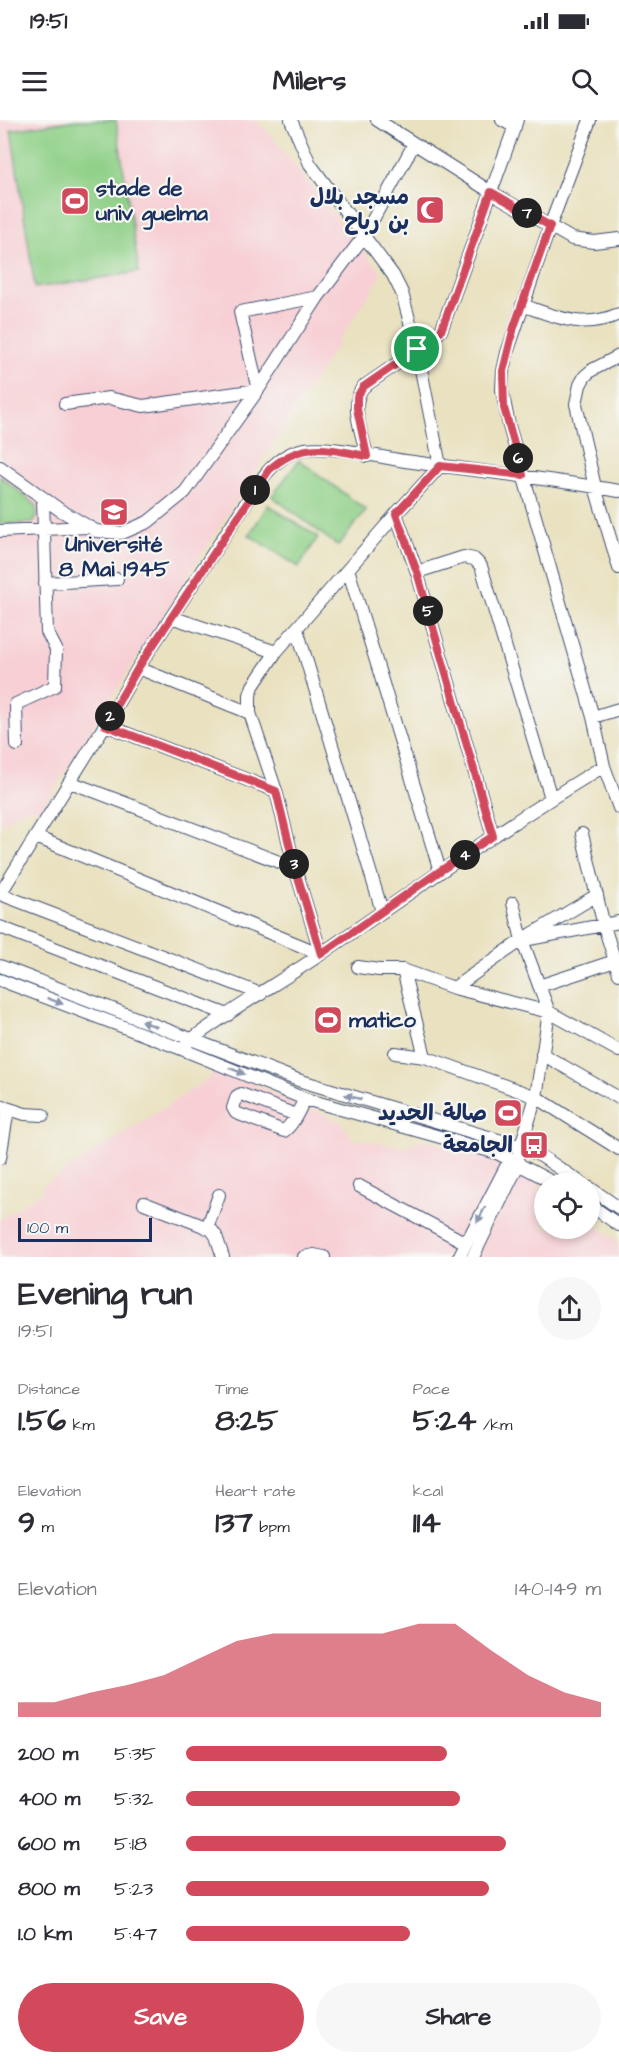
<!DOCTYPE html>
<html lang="en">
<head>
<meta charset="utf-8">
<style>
	body { margin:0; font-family:"Architects Daughter","Playpen Sans Arabic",sans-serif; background:#f7f7f7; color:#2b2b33; height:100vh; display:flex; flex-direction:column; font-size:22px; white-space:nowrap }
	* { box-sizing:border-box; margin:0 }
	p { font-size:20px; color:#7c7c81 }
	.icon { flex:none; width:33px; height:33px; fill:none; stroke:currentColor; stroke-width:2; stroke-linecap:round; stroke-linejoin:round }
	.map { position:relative; height:1137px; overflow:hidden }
	.side { display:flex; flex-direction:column; background:#fff; flex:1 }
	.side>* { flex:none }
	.fabs { position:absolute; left:534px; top:1053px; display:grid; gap:12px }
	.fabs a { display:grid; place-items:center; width:66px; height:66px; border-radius:50%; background:#fff; box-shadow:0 3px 9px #0003; font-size:30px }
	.scale { position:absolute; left:18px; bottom:15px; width:134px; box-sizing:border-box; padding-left:6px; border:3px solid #1b2f5e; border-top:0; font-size:16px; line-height:21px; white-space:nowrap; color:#1b2f5e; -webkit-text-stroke:4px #f6f6f2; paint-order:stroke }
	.pin { position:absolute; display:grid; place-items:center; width:51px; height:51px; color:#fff; margin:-26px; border:3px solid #fff; border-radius:50%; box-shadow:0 2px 6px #0007 }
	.km { position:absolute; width:30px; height:30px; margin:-15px; border-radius:50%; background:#222; color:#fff; font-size:16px; line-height:30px; text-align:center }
	.round { display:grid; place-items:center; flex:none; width:63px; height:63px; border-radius:32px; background:#f7f7f7 }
	.overview { display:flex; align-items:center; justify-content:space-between; height:102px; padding:0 18px }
	h1 { font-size:33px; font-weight:700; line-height:45px }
	.stats { display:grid; grid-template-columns:repeat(3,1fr); gap:9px; height:102px; padding:6px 18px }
	.stats div { display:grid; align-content:center }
	.stats b { font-size:30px; font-weight:700 }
	.stats small { font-size:16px; font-weight:400 }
	.stats p { font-size:16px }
	.chart { height:168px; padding:12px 18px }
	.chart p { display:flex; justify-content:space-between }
	.chart svg { width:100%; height:108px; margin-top:6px; fill:#d1495b; opacity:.7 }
	.primary-button { display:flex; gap:12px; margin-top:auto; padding:12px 18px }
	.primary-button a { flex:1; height:69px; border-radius:36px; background:#d1495b; color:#fff; font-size:24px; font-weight:700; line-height:69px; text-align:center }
	.primary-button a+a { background:#f7f7f7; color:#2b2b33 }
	ul { padding:0 18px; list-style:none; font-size:20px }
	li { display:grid; grid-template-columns:96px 72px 1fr; align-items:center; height:45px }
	li i { height:15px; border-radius:8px; background:#d1495b }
	.status { display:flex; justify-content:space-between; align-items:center; height:42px; padding:0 30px; background:#fff; direction:ltr }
	.status svg { height:16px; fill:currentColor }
	header { display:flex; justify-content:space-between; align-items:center; height:78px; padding:0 18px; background:#fff; font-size:27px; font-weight:700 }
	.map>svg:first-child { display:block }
	.built { fill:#f7cfd4 }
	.green { fill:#8fd087; stroke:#558072; stroke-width:1.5 }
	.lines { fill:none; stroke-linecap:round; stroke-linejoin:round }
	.minor-casing { stroke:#3a4a6d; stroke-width:14 }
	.minor { stroke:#fff; stroke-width:12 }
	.oneway { fill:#8d97ae }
	.route-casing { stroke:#fff; stroke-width:12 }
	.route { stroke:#d1495b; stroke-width:8 }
	.labels { text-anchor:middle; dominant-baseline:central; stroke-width:4.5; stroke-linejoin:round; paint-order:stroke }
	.poi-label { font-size:22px; font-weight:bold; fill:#1b2f5e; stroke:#f6f6f2; text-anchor:end }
</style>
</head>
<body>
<div class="status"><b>19:51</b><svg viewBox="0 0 49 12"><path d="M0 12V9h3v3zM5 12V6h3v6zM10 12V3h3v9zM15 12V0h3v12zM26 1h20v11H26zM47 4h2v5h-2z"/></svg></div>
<header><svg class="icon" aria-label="menu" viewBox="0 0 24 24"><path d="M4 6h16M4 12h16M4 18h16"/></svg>Milers<svg class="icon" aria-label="search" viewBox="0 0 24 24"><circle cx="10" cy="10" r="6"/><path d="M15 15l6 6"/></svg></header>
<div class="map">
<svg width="619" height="1137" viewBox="0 0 619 1137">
	<rect width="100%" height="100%" fill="#f6f6f2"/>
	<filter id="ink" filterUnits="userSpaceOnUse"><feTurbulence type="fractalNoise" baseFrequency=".0167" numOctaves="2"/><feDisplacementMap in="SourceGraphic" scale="12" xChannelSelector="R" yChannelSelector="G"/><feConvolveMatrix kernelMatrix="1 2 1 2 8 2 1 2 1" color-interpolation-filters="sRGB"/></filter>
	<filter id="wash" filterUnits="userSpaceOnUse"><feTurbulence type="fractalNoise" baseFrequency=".008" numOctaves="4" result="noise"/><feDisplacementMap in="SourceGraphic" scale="24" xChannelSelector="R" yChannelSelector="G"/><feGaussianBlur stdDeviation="1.35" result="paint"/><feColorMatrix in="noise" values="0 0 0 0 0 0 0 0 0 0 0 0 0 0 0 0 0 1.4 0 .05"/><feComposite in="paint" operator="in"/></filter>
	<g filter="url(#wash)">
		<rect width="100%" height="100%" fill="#e9e1bf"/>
		<path class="built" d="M 0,0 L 256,0 L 267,11 L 382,154 L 179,470 L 41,690 L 33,687 L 17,693 L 0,705 Z
			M 213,947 L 340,1001 L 353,1019 L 404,1027 L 425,1019 L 502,1039 L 541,1060 L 537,1068 L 544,1073 L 544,1108 L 590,1108 L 590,1102 L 612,1117 L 619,1126 L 619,1137 L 0,1137 L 0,1099 L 8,1095 L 42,1071 L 41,1067 L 210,958 Z"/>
		<path class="green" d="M 76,0 L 116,0 L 139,152 L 35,168 L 11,10 Z
			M 299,340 L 366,390 L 338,426 L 272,376 Z
			M 0,356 L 36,385 L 37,398 L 33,403 L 0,404 Z
			M 268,385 L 318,417 L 299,447 L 249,415 Z"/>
	</g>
	<g filter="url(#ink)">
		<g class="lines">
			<g class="minor-casing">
				<path id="minor" d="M 291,0 L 310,44 L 393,155 L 402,173 L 417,229 L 440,346 L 396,394 L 276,532 L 253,566 L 250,575 L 250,593 L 276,671 L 295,748 L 321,834
					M 377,0 L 491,72 L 572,119 L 594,122 L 619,119
					M 502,0 L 515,7
					M 590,0 L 550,106 L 507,233 L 503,251 L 502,270 L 509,306 L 593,597 L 604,646 L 619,688
					M 522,185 C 557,197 582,210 619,194
					M 619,236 L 592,250 L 585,256 L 580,265 L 576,284 L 595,367 L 619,448
					M 65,284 L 109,278 L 143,286 L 258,270 L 240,192 L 318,177
					M 367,336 C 363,315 349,285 363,267 L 427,223 L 441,211 L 517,0
					M 0,347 L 60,390 L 96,411 L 122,413 L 148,402 L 185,372 L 258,270 L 318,177 L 364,116 L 414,24
					M 396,394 L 417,452 L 493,716
					M 0,411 L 88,407
					M 348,449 L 440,751
					M 417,452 L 464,437 L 474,439 L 481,446 L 551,678
					M 45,463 L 117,459
					M 171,497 L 276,532
					M 297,509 L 382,791
					M 138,548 L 250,593
					M 593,597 L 619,589
					M 105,605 L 276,671
					M 17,625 L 16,584 L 55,566 L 56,529 L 47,512 L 43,378
					M 70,662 L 295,748
					M 582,714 L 604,806 L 619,854
					M 36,717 L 321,834
					M 0,774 L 105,605 L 138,548 L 261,360 C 272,345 286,332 305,329 C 331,325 378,337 405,341 C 477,351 548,358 619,371
					M 0,774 L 261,874
					M 513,783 L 522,820 L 549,892 L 536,977 L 518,1035
					M 0,807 L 228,895
					M 529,819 L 619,802
					M 0,846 L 298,960 L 522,1027 L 541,1036 L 583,1064
					M 358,847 L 379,850 L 403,850 L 425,937
					M 403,850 L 454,868 L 549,892 L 619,931
					M 0,860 L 179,928 L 305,979 L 497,1033 L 556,1064
					M 539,866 L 615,841
					M 454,868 L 522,820 L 597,775
					M 188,922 C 230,890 277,864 321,834 C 414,770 507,704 604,646
					M 395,933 L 425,937 L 536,977 L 619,1029
					M 542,934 L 619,978
					M 0,986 L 25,994 L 43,995
					M 296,995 L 241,974 L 237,976 L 233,988 L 236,993 L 284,1011 C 294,1004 299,989 305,979
					M 0,1038 L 8,989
					M 359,1066 L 466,1123
					M 590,1068 L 619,1088
					M 144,1083 L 211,1109 L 216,1116 L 223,1137
					M 590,1085 L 619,1105
					M 207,1108 L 219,1075
					M 304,1137 L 314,1135 L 324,1137
					M 459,1137 L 510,1039
					M 473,1137 L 519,1043"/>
			</g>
			<use href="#minor" class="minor"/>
		</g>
		<defs><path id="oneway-solid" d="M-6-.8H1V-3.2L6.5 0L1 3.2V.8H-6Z" transform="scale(1.5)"/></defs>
		<g class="oneway">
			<use href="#oneway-solid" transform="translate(55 881) rotate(21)"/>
			<use href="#oneway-solid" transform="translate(149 904) rotate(-159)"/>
			<use href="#oneway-solid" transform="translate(237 951) rotate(22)"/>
			<use href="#oneway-solid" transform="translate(353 977) rotate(-164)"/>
			<use href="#oneway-solid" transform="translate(481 1095) rotate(118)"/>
		</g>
	</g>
	<g class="lines" filter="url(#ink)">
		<g class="route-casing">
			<path id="route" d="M 491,72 L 550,106 L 514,207 L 503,251 L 504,288 L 523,355 L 440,346 L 396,394 L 417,452 L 493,716 L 440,751 L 321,834 L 295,748 L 276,671 L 105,605 L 138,548 L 269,350 C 301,320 328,329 367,336 L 357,289 L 357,277 L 363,267 L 427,223 L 441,211 Z"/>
		</g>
		<use href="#route" class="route"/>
	</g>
	<defs>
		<g id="stadium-square" transform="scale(1.5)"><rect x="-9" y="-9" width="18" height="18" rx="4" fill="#d1495b" stroke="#f6f6f2"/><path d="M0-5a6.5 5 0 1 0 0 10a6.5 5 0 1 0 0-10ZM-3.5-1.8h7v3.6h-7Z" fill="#fff"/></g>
		<g id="mosque-square" transform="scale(1.5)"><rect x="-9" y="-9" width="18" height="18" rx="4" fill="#d1495b" stroke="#f6f6f2"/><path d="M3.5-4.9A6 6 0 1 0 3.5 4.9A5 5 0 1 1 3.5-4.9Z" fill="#fff"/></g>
		<g id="university-square" transform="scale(1.5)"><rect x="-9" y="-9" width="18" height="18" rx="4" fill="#d1495b" stroke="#f6f6f2"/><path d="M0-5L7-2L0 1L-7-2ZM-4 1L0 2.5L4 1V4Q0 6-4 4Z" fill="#fff"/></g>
		<g id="bus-square" transform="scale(1.5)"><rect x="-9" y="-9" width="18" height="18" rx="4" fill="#d1495b" stroke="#f6f6f2"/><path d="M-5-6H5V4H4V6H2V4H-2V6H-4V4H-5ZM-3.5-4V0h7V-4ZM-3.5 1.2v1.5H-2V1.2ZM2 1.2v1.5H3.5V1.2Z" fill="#fff"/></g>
	</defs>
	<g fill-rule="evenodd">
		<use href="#stadium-square" x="75" y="81"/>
		<use href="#mosque-square" x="430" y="90"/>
		<use href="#university-square" x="114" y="392"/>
		<use href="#stadium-square" x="328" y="900"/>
		<use href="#stadium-square" x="508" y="993"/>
		<use href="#bus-square" x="534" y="1025"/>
	</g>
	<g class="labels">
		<g class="poi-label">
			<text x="96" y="68" text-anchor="start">stade de<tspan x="96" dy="25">univ guelma</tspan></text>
			<text x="409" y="77">مسجد بلال<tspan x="409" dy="25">بن رباح</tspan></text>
			<text x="114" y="424" text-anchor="middle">Université<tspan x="114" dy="25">8 Mai 1945</tspan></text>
			<text x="349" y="900" text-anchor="start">matico</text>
			<text x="487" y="993">صالة الحديد</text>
			<text x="513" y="1025">الجامعة</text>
		</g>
	</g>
</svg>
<div class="fabs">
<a><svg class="icon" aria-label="locate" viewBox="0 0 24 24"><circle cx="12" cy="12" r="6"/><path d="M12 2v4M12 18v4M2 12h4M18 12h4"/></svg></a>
</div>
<div class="scale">100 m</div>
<div class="pin" style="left:417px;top:229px;background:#1e9e55"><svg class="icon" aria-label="arrive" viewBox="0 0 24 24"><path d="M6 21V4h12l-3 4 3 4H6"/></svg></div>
<b class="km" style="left:255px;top:370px">1</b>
<b class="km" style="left:110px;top:596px">2</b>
<b class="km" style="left:294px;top:744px">3</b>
<b class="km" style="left:465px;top:735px">4</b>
<b class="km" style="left:428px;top:491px">5</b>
<b class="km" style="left:518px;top:338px">6</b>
<b class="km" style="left:527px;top:93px">7</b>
</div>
<section class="side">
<div class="overview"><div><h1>Evening run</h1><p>19:51</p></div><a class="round"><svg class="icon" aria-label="share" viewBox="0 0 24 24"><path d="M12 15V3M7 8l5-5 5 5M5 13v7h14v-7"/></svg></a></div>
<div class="stats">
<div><p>Distance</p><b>1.56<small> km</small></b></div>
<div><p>Time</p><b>8:25</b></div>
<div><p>Pace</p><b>5:24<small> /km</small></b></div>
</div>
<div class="stats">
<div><p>Elevation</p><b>9<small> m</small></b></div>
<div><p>Heart rate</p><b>137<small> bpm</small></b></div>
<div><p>kcal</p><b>114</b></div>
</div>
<div class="chart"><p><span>Elevation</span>140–149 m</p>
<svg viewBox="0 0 160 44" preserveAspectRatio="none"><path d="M0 44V38L10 38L20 34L30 31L40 27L50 20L60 13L70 10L80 10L90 10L100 10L110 6L120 6L130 17L140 27L150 34L160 38V44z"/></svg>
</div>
<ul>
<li><b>200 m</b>5:35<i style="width:63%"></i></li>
<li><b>400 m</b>5:32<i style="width:66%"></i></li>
<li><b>600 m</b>5:18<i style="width:77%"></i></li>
<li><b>800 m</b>5:23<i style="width:73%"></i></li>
<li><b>1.0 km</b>5:47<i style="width:54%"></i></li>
</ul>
<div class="primary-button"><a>Save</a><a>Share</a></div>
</section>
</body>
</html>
